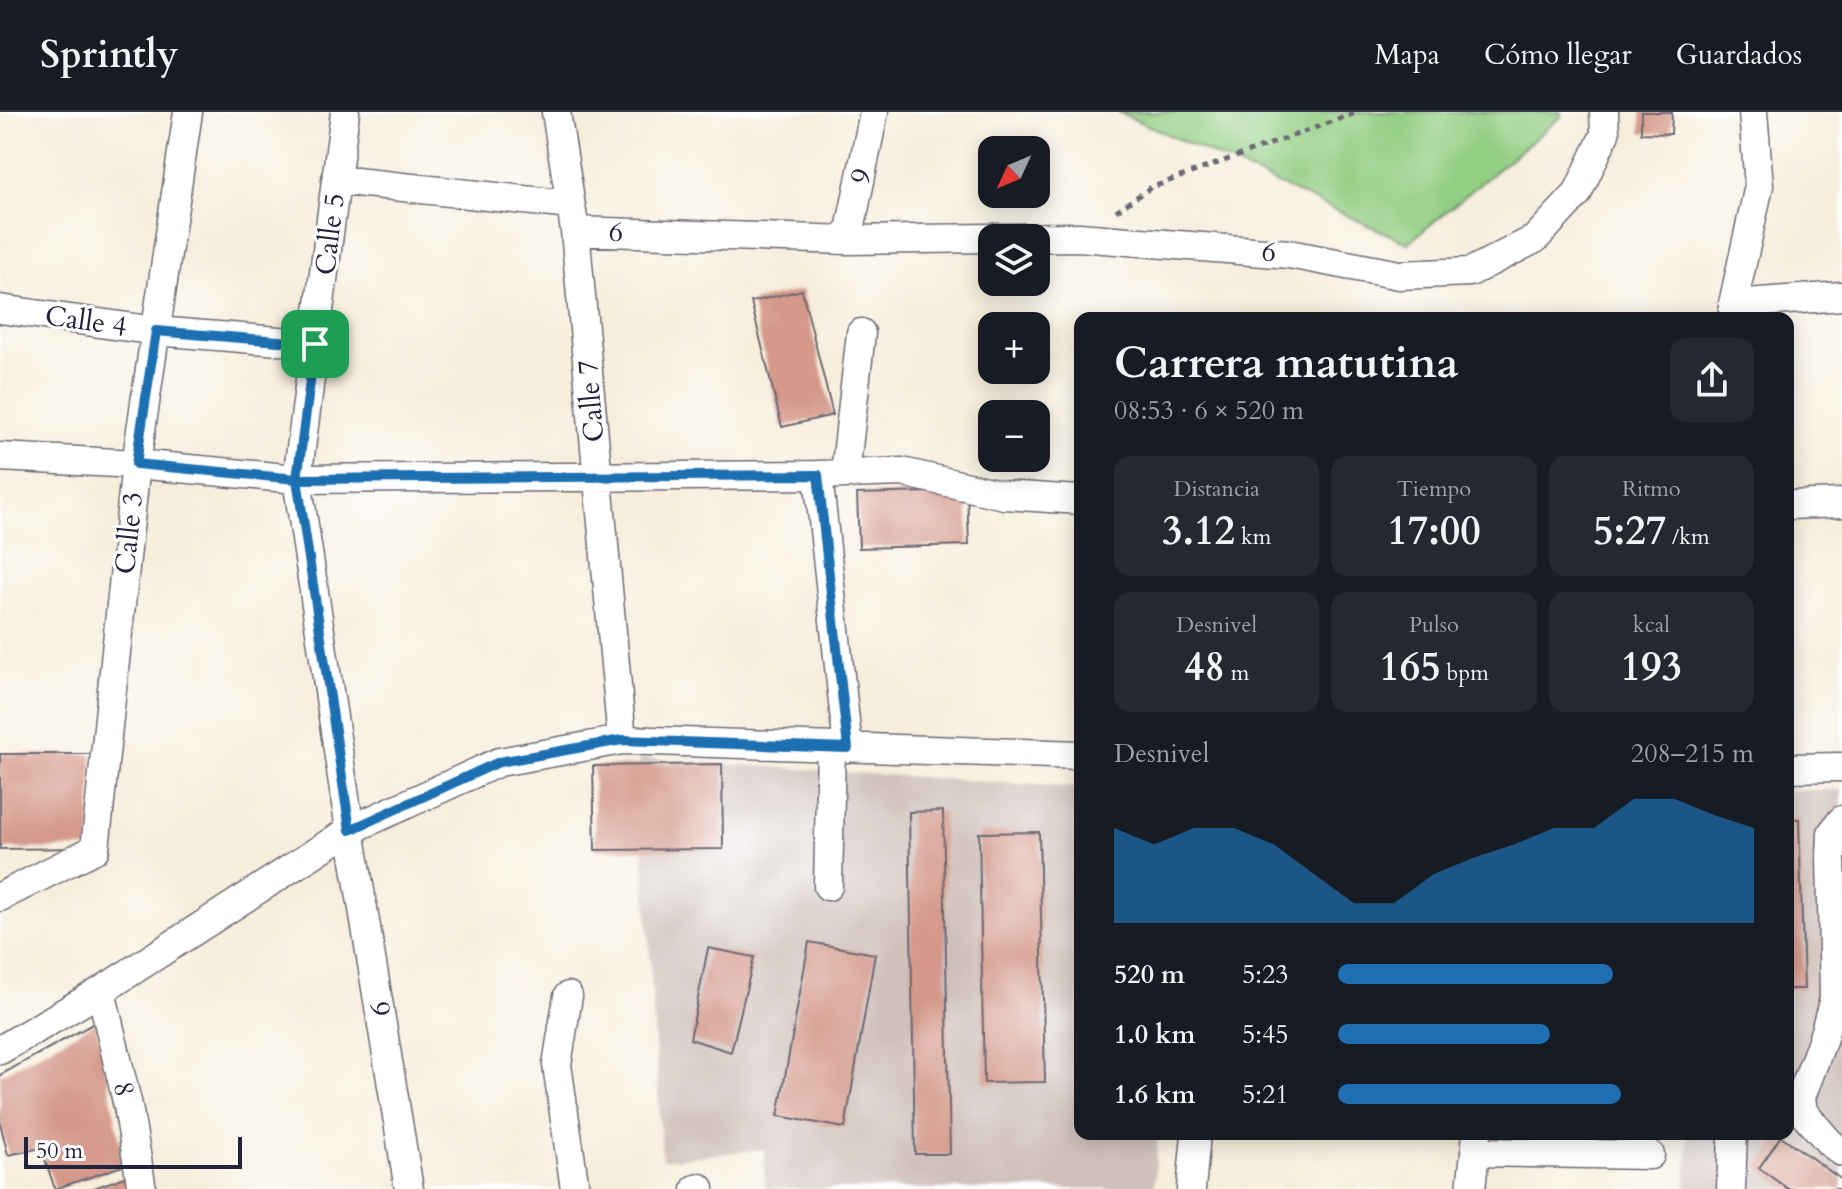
<!DOCTYPE html>
<html lang="es">
<head>
<meta charset="utf-8">
<style>
	body { margin:0; font-family:Cardo,serif; background:#242831; color:#f1f3f6; height:100vh; display:flex; flex-direction:column; font-size:30px; white-space:nowrap }
	* { box-sizing:border-box; margin:0 }
	p { font-size:26px; color:#9ea1a6 }
	.icon { flex:none; width:44px; height:44px; fill:none; stroke:currentColor; stroke-width:2; stroke-linecap:round; stroke-linejoin:round }
	.map { position:relative; flex:1; overflow:hidden }
	.panel { position:absolute; left:1074px; top:200px; width:720px; height:828px; display:flex; flex-direction:column; background:#171b24; border-radius:16px; box-shadow:0 4px 20px #0003 }
	.panel>* { flex:none }
	.needle { width:52px; rotate:226deg }
	.tools { position:absolute; left:978px; top:24px; display:grid; gap:16px }
	.tools a { display:grid; place-items:center; width:72px; height:72px; border-radius:16px; background:#171b24; box-shadow:0 4px 20px #0003; font-size:40px }
	.scale { position:absolute; left:24px; bottom:20px; width:218px; box-sizing:border-box; padding-left:8px; border:4px solid #22223b; border-top:0; font-size:22px; line-height:28px; white-space:nowrap; color:#22223b; -webkit-text-stroke:6px #fff; paint-order:stroke }
	.pin { position:absolute; display:grid; place-items:center; width:68px; height:68px; color:#fff; margin:-34px; border-radius:16px; box-shadow:0 4px 12px #0006 }
	.round { display:grid; place-items:center; flex:none; width:84px; height:84px; border-radius:16px; background:#242831 }
	.overview { display:flex; align-items:center; justify-content:space-between; height:136px; padding:0 40px }
	h1 { font-size:44px; font-weight:700; line-height:60px }
	.stats { display:grid; grid-template-columns:repeat(3,1fr); gap:12px; height:136px; padding:8px 40px }
	.stats div { display:grid; align-content:center; border-radius:16px; background:#242831; text-align:center }
	.stats b { font-size:40px; font-weight:700 }
	.stats small { font-size:22px; font-weight:400 }
	.stats p { font-size:22px }
	.chart { height:224px; padding:16px 40px }
	.chart p { display:flex; justify-content:space-between }
	.chart svg { width:100%; height:144px; margin-top:8px; fill:#1f6fb2; opacity:.7 }
	ul { padding:0 40px; list-style:none; font-size:26px }
	li { display:grid; grid-template-columns:128px 96px 1fr; align-items:center; height:60px }
	li i { height:20px; border-radius:10px; background:#1f6fb2 }
	header { display:flex; align-items:center; gap:48px; box-sizing:border-box; height:112px; padding:0 40px; background:#171b24; border-bottom:2px solid #363941 }
	header strong { font-size:38px }
	nav { display:flex; gap:44px; margin-inline-start:auto; font-size:28px }
	.map>svg:first-child { display:block }
	.industrial { fill:#cfc0ba }
	.green { fill:#93ce83; stroke:#5a785f; stroke-width:2 }
	.building { fill:#d4998a }
	.lines { fill:none; stroke-linecap:round; stroke-linejoin:round }
	.minor-casing { stroke:#6d6973; stroke-width:31 }
	.path { stroke:#6d6973; stroke-width:5; stroke-dasharray:6 6; stroke-linecap:butt }
	.minor { stroke:#fff; stroke-width:28 }
	.route-casing { stroke:#fff; stroke-width:16 }
	.route { stroke:#1f6fb2; stroke-width:10 }
	.labels { text-anchor:middle; dominant-baseline:central; stroke-width:6; stroke-linejoin:round; paint-order:stroke }
	.street-label { font-size:28px; fill:#22223b; stroke:#fff }
</style>
</head>
<body>
<header>
<strong>Sprintly</strong>
<nav><a>Mapa</a><a>Cómo llegar</a><a>Guardados</a></nav>
</header>
<div class="map">
<svg width="1842" height="1077" viewBox="0 0 1842 1077">
	<rect width="100%" height="100%" fill="#fff"/>
	<filter id="ink" filterUnits="userSpaceOnUse"><feTurbulence type="fractalNoise" baseFrequency=".0125" numOctaves="2"/><feDisplacementMap in="SourceGraphic" scale="16" xChannelSelector="R" yChannelSelector="G"/><feConvolveMatrix kernelMatrix="1 2 1 2 8 2 1 2 1" color-interpolation-filters="sRGB"/></filter>
	<filter id="wash" filterUnits="userSpaceOnUse"><feTurbulence type="fractalNoise" baseFrequency=".006" numOctaves="4" result="noise"/><feDisplacementMap in="SourceGraphic" scale="32" xChannelSelector="R" yChannelSelector="G"/><feGaussianBlur stdDeviation="1.8" result="paint"/><feColorMatrix in="noise" values="0 0 0 0 0 0 0 0 0 0 0 0 0 0 0 0 0 1.4 0 .05"/><feComposite in="paint" operator="in"/></filter>
	<g filter="url(#wash)">
		<rect width="100%" height="100%" fill="#f7eedc"/>
		<path class="industrial" d="M 638,646 L 1080,676 L 1080,1022 L 1158,1022 L 1154,1077 L 765,1077 L 764,1037 L 662,1048 Z
			M 1788,678 L 1842,678 L 1842,1077 L 1686,1077 L 1688,1022 L 1788,1022 Z"/>
		<path class="green" d="M 1118,0 L 1561,0 L 1561,5 L 1408,131 Z"/>
		<g id="blocks">
			<path class="building" d="M 1641,0 L 1672,0 L 1671,22 L 1641,21 Z
				M 802,178 L 833,303 L 782,315 L 751,190 Z
				M 967,379 L 969,433 L 859,436 L 857,382 Z
				M 0,642 L 92,642 L 90,736 L 0,737 Z
				M 722,652 L 723,737 L 595,738 L 593,654 Z
				M 943,699 L 950,1042 L 915,1042 L 909,700 Z
				M 1788,707 L 1799,707 L 1804,877 L 1788,877 Z
				M 1039,720 L 1045,970 L 984,971 L 979,721 Z
				M 809,830 L 875,842 L 845,1016 L 778,1004 Z
				M 708,836 L 754,845 L 731,940 L 690,927 Z
				M 96,910 L 125,1053 L 55,1077 L 41,1036 L 8,1043 L 0,1011 L 0,963 Z
				M 1781,1024 L 1842,1068 L 1842,1077 L 1788,1077 L 1759,1056 Z
				M 127,1064 L 129,1077 L 91,1077 Z"/>
		</g>
	</g>
	<g filter="url(#ink)">
		<use href="#blocks" fill-opacity="0" stroke="#6d6973" stroke-width="2"/>
		<g class="lines">
			<g class="minor-casing">
				<path id="minor" d="M 345,0 L 297,367 L 350,718 L 409,1077
					M 556,0 L 575,119 L 622,628
					M 337,68 L 571,93
					M 575,119 L 848,128 L 992,126
					M 993,126 L 1079,125 L 1289,142 L 1399,163 L 1470,160 L 1535,127 L 1577,82 L 1605,22 L 1604,0
					M 848,128 L 874,0
					M 1733,192 L 1842,184
					M 0,197 L 156,219 L 315,232
					M 1733,206 L 1733,192 L 1759,74 L 1753,0
					M 0,345 L 136,352 L 297,367 L 818,363 L 902,360 L 1004,383 L 1080,388
					M 845,362 L 861,221
					M 818,363 L 848,636
					M 1788,393 L 1842,391
					M 1788,656 L 1842,655
					M 1842,708 L 1832,721 L 1831,744 L 1834,887 L 1822,929 L 1801,985 L 1803,1000 L 1829,1030 L 1842,1040
					M 828,774 L 831,635
					M 0,785 L 95,737 L 136,352 L 188,0
					M 101,879 L 128,994 L 142,1077
					M 568,884 L 557,953 L 575,1077
					M 0,938 L 101,879 L 350,718 L 499,650 L 622,628 L 1080,643
					M 1476,1040 L 1650,1043
					M 696,1077 L 700,1076
					M 1191,1077 L 1196,1022
					M 1471,1077 L 1477,1022
					M 1731,1077 L 1733,1022"/>
			</g>
			<path class="path" d="M 1116,99 L 1150,76 L 1358,0"/>
			<use href="#minor" class="minor"/>
		</g>
	</g>
	<g class="lines" filter="url(#ink)">
		<g class="route-casing">
			<path id="route" d="M 315,232 L 297,367 L 350,718 L 499,650 L 622,628 L 848,636 L 818,363 L 297,367 L 136,352 L 156,219 L 315,232"/>
		</g>
		<use href="#route" class="route"/>
	</g>
	<g class="labels">
		<g class="street-label">
			<text transform="translate(861 64) rotate(-79)">9</text>
			<text transform="translate(616 120) rotate(2)">6</text>
			<text transform="translate(330 122) rotate(-83)">Calle 5</text>
			<text transform="translate(1269 140) rotate(5)">6</text>
			<text transform="translate(86 209) rotate(8)">Calle 4</text>
			<text transform="translate(591 289) rotate(-95)">Calle 7</text>
			<text transform="translate(129 421) rotate(-84)">Calle 3</text>
			<text transform="translate(380 897) rotate(81)">9</text>
			<text transform="translate(124 977) rotate(77)">8</text>
		</g>
	</g>
</svg>
<div class="tools">
<a><svg class="needle" viewBox="-14 -14 28 28"><path d="M0-13l5 13h-10z" fill="#e53935"/><path d="M0 13l5-13h-10z" fill="#9ea1a6"/></svg></a>
<a><svg class="icon" aria-label="layers" viewBox="0 0 24 24"><path d="M12 4l9 5-9 5-9-5zM3 14l9 5 9-5"/></svg></a>
<a>+</a>
<a>−</a>
</div>
<div class="scale">50 m</div>
<div class="pin" style="left:315px;top:232px;background:#1e9e55"><svg class="icon" aria-label="arrive" viewBox="0 0 24 24"><path d="M6 21V4h12l-3 4 3 4H6"/></svg></div>
<section class="panel">
<div class="overview"><div><h1>Carrera matutina</h1><p>08:53 · 6 × 520 m</p></div><a class="round"><svg class="icon" aria-label="share" viewBox="0 0 24 24"><path d="M12 15V3M7 8l5-5 5 5M5 13v7h14v-7"/></svg></a></div>
<div class="stats">
<div><p>Distancia</p><b>3.12<small> km</small></b></div>
<div><p>Tiempo</p><b>17:00</b></div>
<div><p>Ritmo</p><b>5:27<small> /km</small></b></div>
</div>
<div class="stats">
<div><p>Desnivel</p><b>48<small> m</small></b></div>
<div><p>Pulso</p><b>165<small> bpm</small></b></div>
<div><p>kcal</p><b>193</b></div>
</div>
<div class="chart"><p><span>Desnivel</span>208–215 m</p>
<svg viewBox="0 0 160 44" preserveAspectRatio="none"><path d="M0 44V15L10 20L20 15L30 15L40 20L50 29L60 38L70 38L80 29L90 24L100 20L110 15L120 15L130 6L140 6L150 11L160 15V44z"/></svg>
</div>
<ul>
<li><b>520 m</b>5:23<i style="width:66%"></i></li>
<li><b>1.0 km</b>5:45<i style="width:51%"></i></li>
<li><b>1.6 km</b>5:21<i style="width:68%"></i></li>
</ul>
</section>
</div>
</body>
</html>
